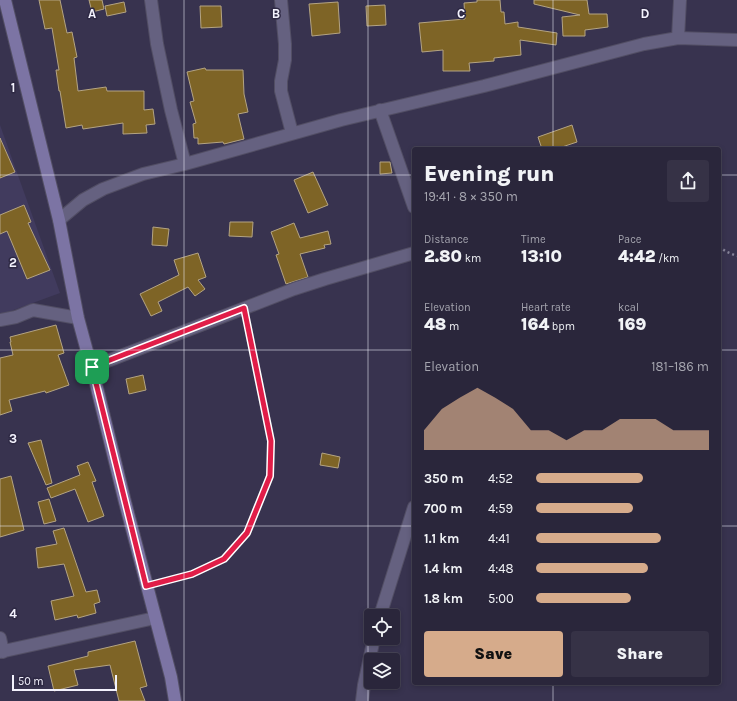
<!DOCTYPE html>
<html lang="en">
<head>
<meta charset="utf-8">
<style>
	body { margin:0; font-family:Karla,sans-serif; background:#363246; color:#f1f3f6; height:100vh; display:flex; flex-direction:column; font-size:15px; white-space:nowrap }
	* { box-sizing:border-box; margin:0 }
	p { font-size:13px; color:#a5a5af }
	.icon { flex:none; width:22px; height:22px; fill:none; stroke:currentColor; stroke-width:2; stroke-linecap:round; stroke-linejoin:round }
	.map { position:relative; flex:1; overflow:hidden }
	.panel { position:absolute; left:412px; top:147px; width:309px; height:538px; display:flex; flex-direction:column; background:#2a263b; border-radius:4px; box-shadow:0 2px 6px #0003,0 0 0 1px #464355 }
	.panel>* { flex:none }
	.controls { position:absolute; left:364px; top:609px; display:grid; gap:8px }
	.controls a { display:grid; place-items:center; width:36px; height:36px; border-radius:4px; background:#2a263b; box-shadow:0 2px 6px #0003,0 0 0 1px #464355; font-size:20px }
	.scale { position:absolute; left:12px; bottom:10px; width:105px; box-sizing:border-box; padding-left:4px; border:2px solid #f3f2fd; border-top:0; font-size:11px; line-height:14px; white-space:nowrap; color:#f3f2fd; -webkit-text-stroke:3px #2e2944; paint-order:stroke }
	.pin { position:absolute; display:grid; place-items:center; width:34px; height:34px; color:#fff; margin:-17px; border-radius:8px; box-shadow:0 2px 6px #0006 }
	.round { display:grid; place-items:center; flex:none; width:42px; height:42px; border-radius:4px; background:#363246 }
	.overview { display:flex; align-items:center; justify-content:space-between; height:68px; padding:0 12px }
	h1 { font-size:22px; font-weight:800; line-height:30px }
	.figures { display:grid; grid-template-columns:repeat(3,1fr); gap:6px; height:68px; padding:4px 12px }
	.figures div { display:grid; align-content:center }
	.figures b { font-size:17px; font-weight:800 }
	.figures small { font-size:11px; font-weight:400 }
	.figures p { font-size:11px }
	.chart { height:112px; padding:8px 12px }
	.chart p { display:flex; justify-content:space-between }
	.chart svg { width:100%; height:72px; margin-top:4px; fill:#d6ab8b; opacity:.7 }
	.primary-button { display:flex; gap:8px; margin-top:auto; padding:8px 12px }
	.primary-button a { flex:1; height:46px; border-radius:4px; background:#d6ab8b; color:#111; font-size:16px; font-weight:800; line-height:46px; text-align:center }
	.primary-button a+a { background:#363246; color:#f1f3f6 }
	ul { padding:0 12px; list-style:none; font-size:13px }
	li { display:grid; grid-template-columns:64px 48px 1fr; align-items:center; height:30px }
	li i { height:10px; border-radius:5px; background:#d6ab8b }
	.map>svg:first-child { display:block }
	.built { fill:#413b5e }
	.building { fill:#7e6426; stroke:#b4a483 }
	.lines { fill:none; stroke-linecap:round; stroke-linejoin:round }
	.street-casing { stroke:#524e64; stroke-width:14 }
	.secondary-casing { stroke:#524e64; stroke-width:14 }
	.path { stroke:#878499; stroke-width:2.5; stroke-dasharray:2 3; stroke-linecap:butt }
	.street { stroke:#656180; stroke-width:12 }
	.secondary { stroke:#7c74a4; stroke-width:12 }
	.route-casing { stroke:#fff; stroke-width:8 }
	.route { stroke:#e11d48; stroke-width:5 }
	.grid { fill:none; stroke:#f3f2fd; stroke-width:1; stroke-opacity:0.55 }
	.grid-label { font-size:13px; text-anchor:middle; font-weight:bold; fill:#f3f2fd; stroke:#2e2944; stroke-width:3; stroke-linejoin:round; paint-order:stroke }
</style>
</head>
<body>
<div class="map">
<svg width="737" height="701" viewBox="0 0 737 701">
	<rect width="100%" height="100%" fill="#38334f"/>
	<path class="built" d="M 0,125 L 60,293 L 0,315 Z"/>
	<path class="building" d="M 39,0 L 60,0 L 67,33 L 72,32 L 77,57 L 74,58 L 78,91 L 106,87 L 107,91 L 144,91 L 144,110 L 153,109 L 155,124 L 146,125 L 147,133 L 123,134 L 123,123 L 83,129 L 82,125 L 66,128 L 60,91 L 59,91 L 56,70 L 59,70 L 52,28 L 45,29 Z
		M 89,0 L 102,0 L 104,9 L 92,12 Z
		M 477,0 L 500,0 L 501,12 L 504,12 L 505,24 L 518,22 L 518,27 L 557,33 L 556,45 L 520,40 L 521,55 L 494,58 L 494,61 L 469,63 L 470,71 L 443,71 L 443,50 L 422,52 L 419,23 L 465,19 L 464,3 L 477,2 Z
		M 534,0 L 587,0 L 589,14 L 607,14 L 608,27 L 585,30 L 585,36 L 563,36 L 562,17 L 580,15 L 534,4 Z
		M 124,2 L 126,12 L 107,16 L 105,6 Z
		M 338,2 L 340,33 L 312,36 L 309,4 Z
		M 385,5 L 386,25 L 367,26 L 366,6 Z
		M 200,6 L 221,6 L 222,27 L 201,28 Z
		M 205,68 L 206,70 L 243,70 L 244,94 L 248,112 L 238,114 L 244,139 L 224,144 L 223,142 L 198,144 L 198,138 L 194,138 L 193,124 L 196,123 L 190,102 L 194,101 L 187,72 Z
		M 572,125 L 577,142 L 556,149 L 542,149 L 538,137 Z
		M 0,138 L 15,172 L 0,178 Z
		M 380,162 L 390,162 L 392,173 L 380,174 Z
		M 313,172 L 328,205 L 308,213 L 294,180 Z
		M 24,205 L 31,222 L 28,223 L 50,270 L 27,279 L 7,231 L 0,234 L 0,215 Z
		M 230,222 L 253,222 L 252,237 L 229,236 Z
		M 294,223 L 300,238 L 328,231 L 331,244 L 324,245 L 325,248 L 300,254 L 308,277 L 286,284 L 276,255 L 279,254 L 271,232 Z
		M 153,227 L 169,229 L 167,246 L 152,245 Z
		M 198,253 L 206,277 L 198,280 L 205,289 L 195,296 L 188,287 L 158,302 L 162,311 L 151,316 L 140,294 L 179,275 L 174,260 Z
		M 56,325 L 64,353 L 58,355 L 69,385 L 46,393 L 45,391 L 9,400 L 12,411 L 0,415 L 0,358 L 13,355 L 10,342 L 11,342 L 10,337 Z
		M 143,375 L 146,390 L 129,394 L 126,379 Z
		M 41,440 L 52,483 L 46,485 L 28,443 Z
		M 322,453 L 340,457 L 338,468 L 320,465 Z
		M 88,462 L 96,481 L 92,482 L 104,516 L 88,522 L 75,489 L 51,498 L 47,488 L 80,475 L 77,466 Z
		M 11,476 L 24,530 L 0,537 L 0,479 Z
		M 49,499 L 56,521 L 44,524 L 38,502 Z
		M 64,528 L 86,592 L 97,590 L 100,602 L 94,604 L 96,613 L 78,618 L 77,615 L 55,620 L 51,601 L 74,596 L 64,564 L 38,568 L 36,548 L 57,544 L 53,531 Z
		M 135,641 L 147,686 L 140,688 L 145,701 L 119,701 L 110,665 L 74,670 L 78,685 L 54,691 L 48,666 L 88,656 L 88,652 Z"/>
	<g class="lines">
		<g class="street-casing">
			<path id="street" d="M 151,0 L 157,44 L 171,110 L 185,164
				M 281,0 L 285,44 L 285,60 L 281,81 L 281,91 L 292,133
				M 678,38 L 680,0
				M 380,110 L 414,207
				M 59,220 L 83,200 L 103,189 L 143,174 L 185,164 L 341,120 L 484,86 L 644,44 L 678,38 L 737,40
				M 0,320 L 16,317 L 33,310 L 78,318
				M 92,367 L 294,289 L 325,279 L 414,253
				M 380,616 L 414,507
				M 0,638 L 3,652
				M 0,652 L 155,618
				M 362,701 L 364,685 L 374,638"/>
		</g>
		<g class="secondary-casing">
			<path id="secondary" d="M 5,0 L 59,220 L 78,318 L 97,388 L 125,502 L 171,677 L 175,701"/>
		</g>
		<path class="path" d="M 719,247 L 727,252 L 737,256
			M 158,583 L 192,575 L 224,559 L 247,533 L 269,476 L 271,441 L 246,321"/>
		<use href="#street" class="street"/>
		<use href="#secondary" class="secondary"/>
	</g>
	<g class="lines">
		<g class="route-casing">
			<path id="route" d="M 244,308 L 271,441 L 270,476 L 247,533 L 224,559 L 192,574 L 146,586 L 92,367 Z"/>
		</g>
		<use href="#route" class="route"/>
	</g>
	<path class="grid" d="M 184,0 L 184,701M 368,0 L 368,701M 553,0 L 553,149M 0,175 L 414,175M 719,175 L 737,175M 0,350 L 414,350M 719,350 L 737,350M 0,526 L 414,526M 719,526 L 737,526M 553,683 L 553,701"/>
	<g class="grid-label">
		<text x="92" y="18">A</text>
		<text x="276" y="18">B</text>
		<text x="461" y="18">C</text>
		<text x="645" y="18">D</text>
		<text x="13" y="92">1</text>
		<text x="13" y="267">2</text>
		<text x="13" y="443">3</text>
		<text x="13" y="618">4</text>
	</g>
</svg>
<div class="controls">
<a><svg class="icon" aria-label="locate" viewBox="0 0 24 24"><circle cx="12" cy="12" r="6"/><path d="M12 2v4M12 18v4M2 12h4M18 12h4"/></svg></a>
<a><svg class="icon" aria-label="layers" viewBox="0 0 24 24"><path d="M12 4l9 5-9 5-9-5zM3 14l9 5 9-5"/></svg></a>
</div>
<div class="scale">50 m</div>
<div class="pin" style="left:92px;top:367px;background:#1e9e55"><svg class="icon" aria-label="arrive" viewBox="0 0 24 24"><path d="M6 21V4h12l-3 4 3 4H6"/></svg></div>
<section class="panel">
<div class="overview"><div><h1>Evening run</h1><p>19:41 · 8 × 350 m</p></div><a class="round"><svg class="icon" aria-label="share" viewBox="0 0 24 24"><path d="M12 15V3M7 8l5-5 5 5M5 13v7h14v-7"/></svg></a></div>
<div class="figures">
<div><p>Distance</p><b>2.80<small> km</small></b></div>
<div><p>Time</p><b>13:10</b></div>
<div><p>Pace</p><b>4:42<small> /km</small></b></div>
</div>
<div class="figures">
<div><p>Elevation</p><b>48<small> m</small></b></div>
<div><p>Heart rate</p><b>164<small> bpm</small></b></div>
<div><p>kcal</p><b>169</b></div>
</div>
<div class="chart"><p><span>Elevation</span>181–186 m</p>
<svg viewBox="0 0 160 44" preserveAspectRatio="none"><path d="M0 44V32L10 19L20 12L30 6L40 12L50 19L60 32L70 32L80 38L90 32L100 32L110 25L120 25L130 25L140 32L150 32L160 32V44z"/></svg>
</div>
<ul>
<li><b>350 m</b>4:52<i style="width:62%"></i></li>
<li><b>700 m</b>4:59<i style="width:56%"></i></li>
<li><b>1.1 km</b>4:41<i style="width:72%"></i></li>
<li><b>1.4 km</b>4:48<i style="width:65%"></i></li>
<li><b>1.8 km</b>5:00<i style="width:55%"></i></li>
</ul>
<div class="primary-button"><a>Save</a><a>Share</a></div>
</section>
</div>
</body>
</html>
